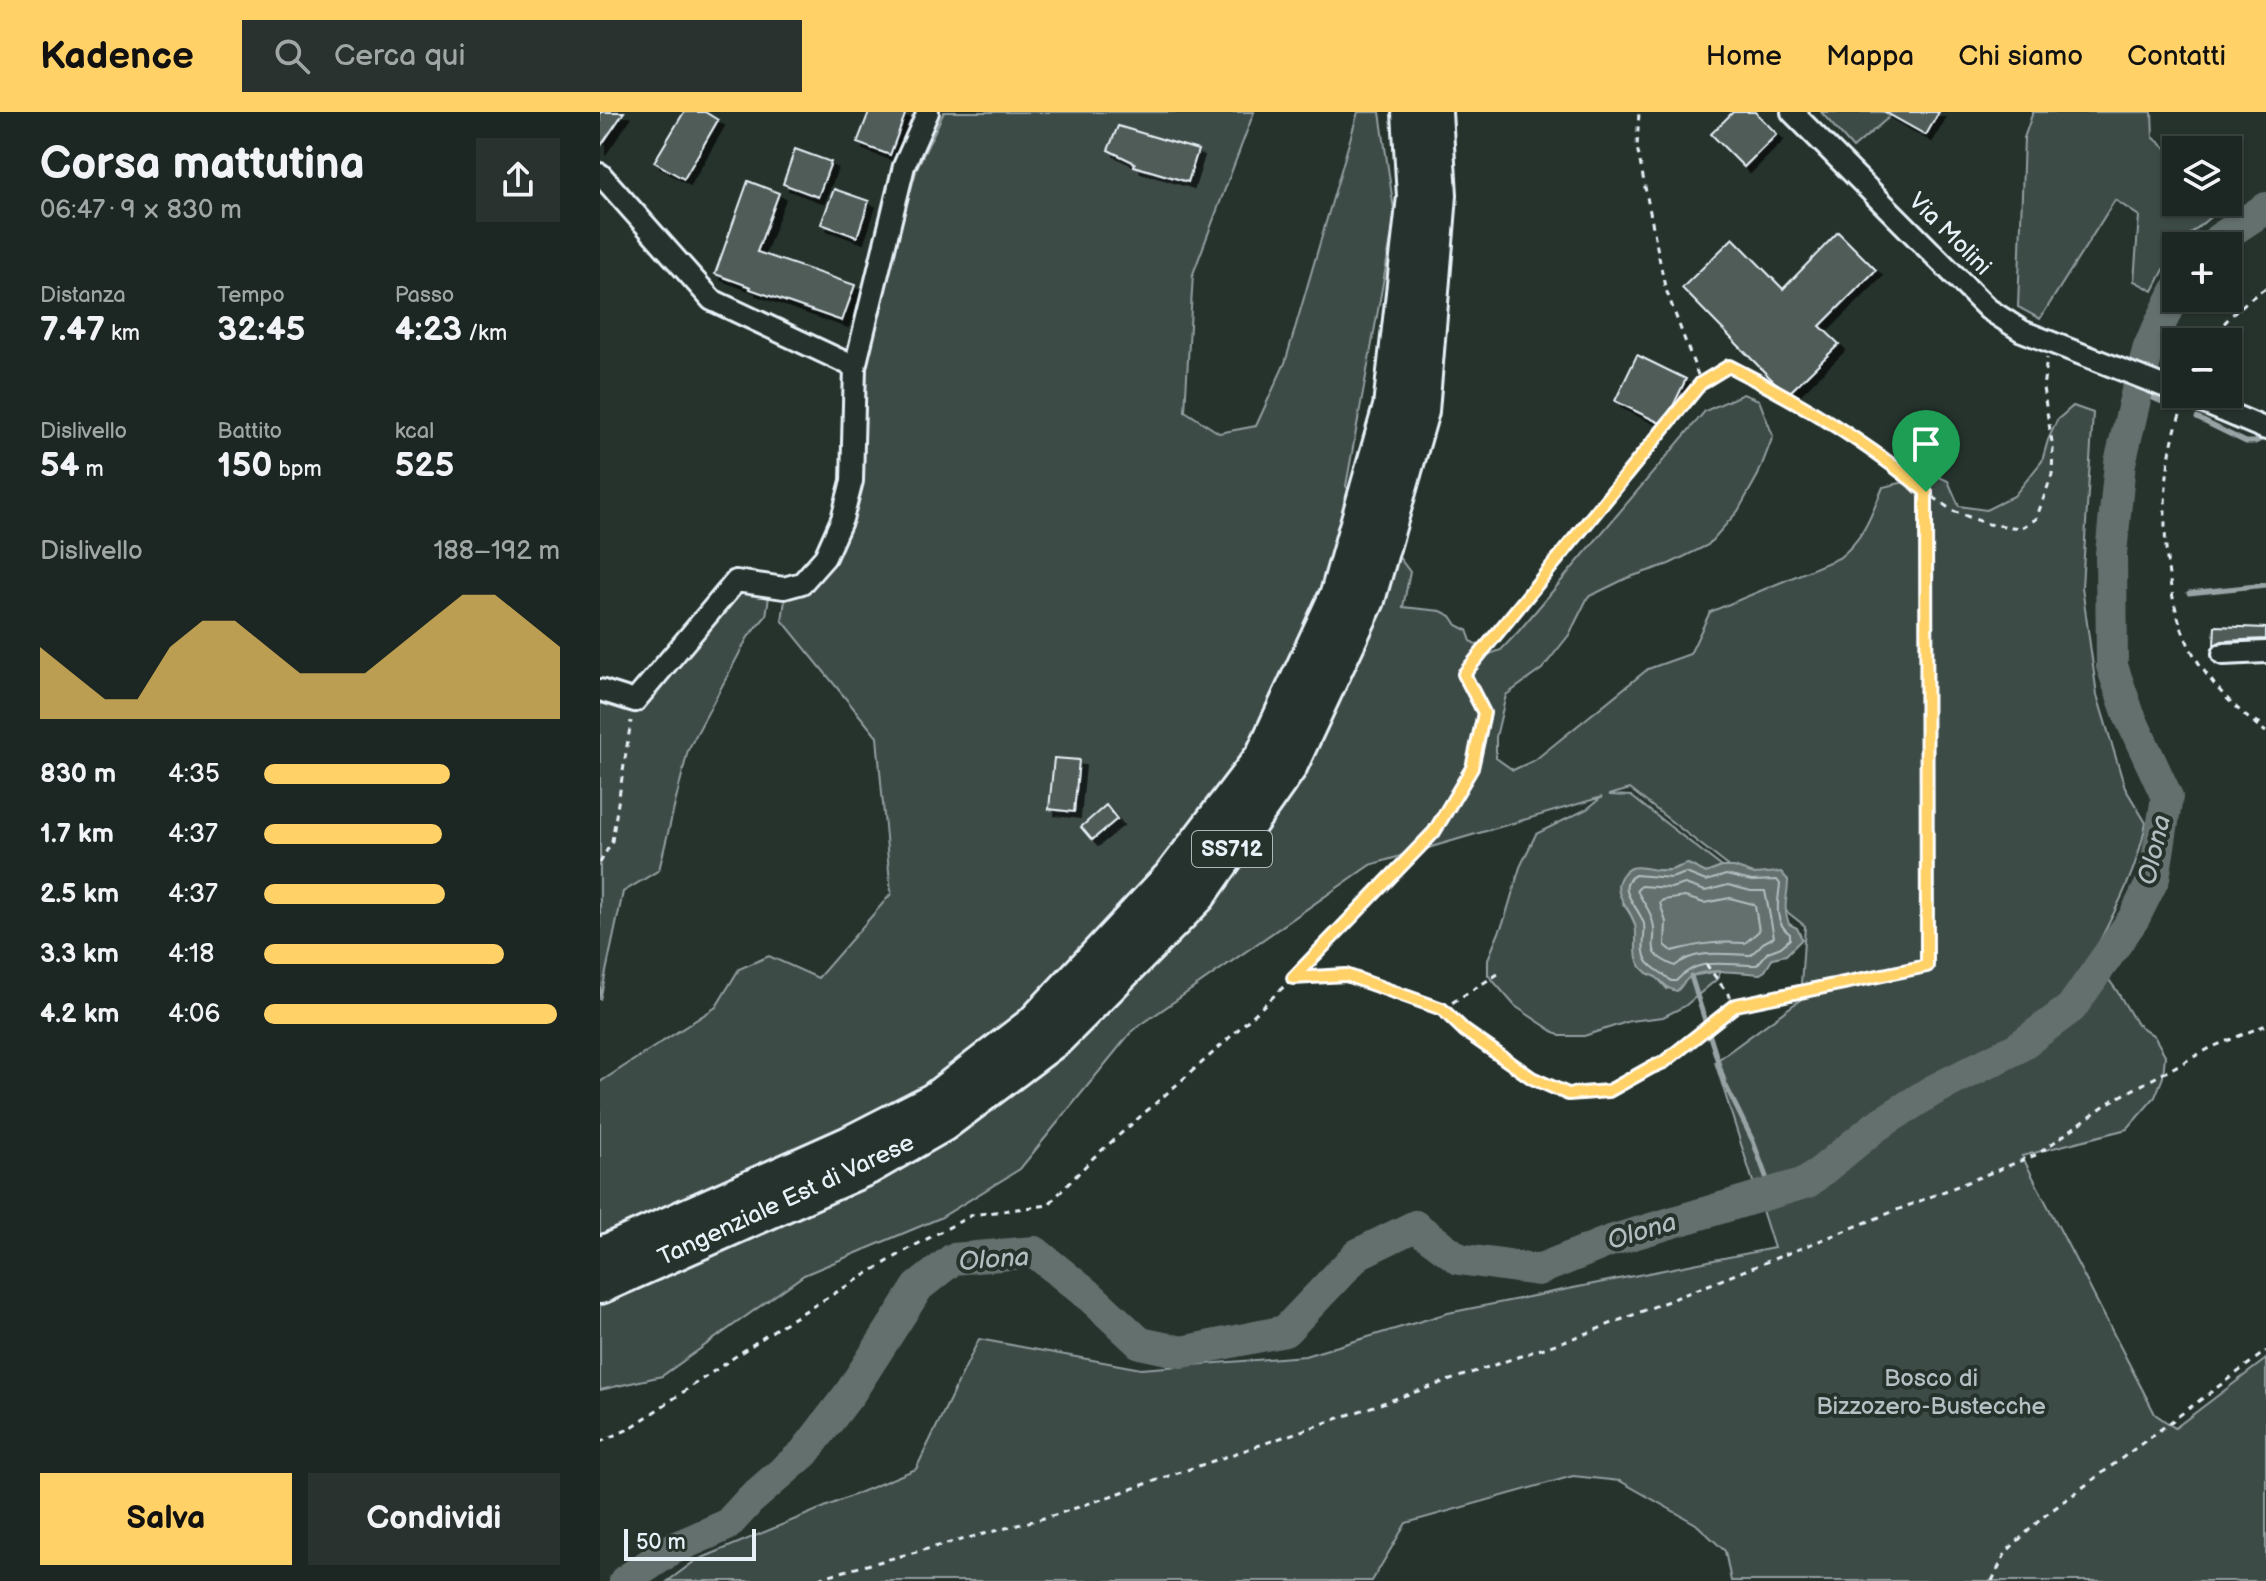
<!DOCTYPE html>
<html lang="it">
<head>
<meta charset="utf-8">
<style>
	body { margin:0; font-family:"Balsamiq Sans",sans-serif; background:#29322f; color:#f1f3f6; height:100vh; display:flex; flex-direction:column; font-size:30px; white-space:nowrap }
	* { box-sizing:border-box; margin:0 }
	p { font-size:26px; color:#a0a5a5 }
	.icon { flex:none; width:44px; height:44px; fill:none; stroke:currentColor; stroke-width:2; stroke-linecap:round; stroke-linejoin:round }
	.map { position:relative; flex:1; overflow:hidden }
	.side { display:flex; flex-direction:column; background:#1c2622; width:600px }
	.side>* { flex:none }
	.fabs { position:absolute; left:1562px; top:24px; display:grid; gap:16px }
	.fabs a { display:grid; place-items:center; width:80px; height:80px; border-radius:0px; background:#1c2622; box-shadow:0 2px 6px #0004,0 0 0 2px #3a4340; font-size:40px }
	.scale { position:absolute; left:24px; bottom:20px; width:132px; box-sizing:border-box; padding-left:8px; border:4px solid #e8f1f8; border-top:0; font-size:22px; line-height:28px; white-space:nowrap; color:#e8f1f8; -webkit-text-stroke:6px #26332d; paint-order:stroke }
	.pin { position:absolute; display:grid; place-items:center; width:68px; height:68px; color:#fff; margin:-82px -34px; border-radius:50% 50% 50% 0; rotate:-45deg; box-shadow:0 0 8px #0007 }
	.pin .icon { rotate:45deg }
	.round { display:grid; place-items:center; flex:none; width:84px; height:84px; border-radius:0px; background:#29322f }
	.headline { display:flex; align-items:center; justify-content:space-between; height:136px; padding:0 40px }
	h1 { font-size:44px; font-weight:700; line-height:60px }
	.metrics { display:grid; grid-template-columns:repeat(3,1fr); gap:12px; height:136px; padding:8px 40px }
	.metrics div { display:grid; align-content:center }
	.metrics b { font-size:34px; font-weight:700 }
	.metrics small { font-size:22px; font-weight:400 }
	.metrics p { font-size:22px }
	.chart { height:224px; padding:16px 40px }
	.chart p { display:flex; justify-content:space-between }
	.chart svg { width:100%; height:144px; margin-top:8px; fill:#ffd166; opacity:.7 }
	.primary-button { display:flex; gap:16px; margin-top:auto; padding:16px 40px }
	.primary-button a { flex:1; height:92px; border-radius:0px; background:#ffd166; color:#111; font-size:32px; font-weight:700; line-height:92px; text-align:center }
	.primary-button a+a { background:#29322f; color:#f1f3f6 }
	ul { padding:0 40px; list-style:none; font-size:26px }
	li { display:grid; grid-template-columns:128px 96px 1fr; align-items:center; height:60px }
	li i { height:20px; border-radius:10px; background:#ffd166 }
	header { display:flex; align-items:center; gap:48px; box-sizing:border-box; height:112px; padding:0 40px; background:#ffd166; color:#111 }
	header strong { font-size:38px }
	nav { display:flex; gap:44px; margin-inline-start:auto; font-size:28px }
	.search { width:560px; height:72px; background:#29322f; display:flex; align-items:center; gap:20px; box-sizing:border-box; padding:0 28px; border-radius:0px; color:#a0a5a5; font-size:30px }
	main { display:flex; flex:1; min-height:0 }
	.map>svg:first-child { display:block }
	.green { fill:#3e4b47; stroke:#939ea0; stroke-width:2 }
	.water { fill:#636f6d; stroke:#98a3a5; stroke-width:2 }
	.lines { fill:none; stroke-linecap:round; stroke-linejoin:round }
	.shore { stroke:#b3bdc0; stroke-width:2 }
	.stream { stroke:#98a3a5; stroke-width:5 }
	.river { stroke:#636f6d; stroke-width:32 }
	.building { fill:#505c59; stroke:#e8f1f8; stroke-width:2; filter:url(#shadow) }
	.minor-casing { stroke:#e8f1f8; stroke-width:26 }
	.trunk-casing { stroke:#e8f1f8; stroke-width:40 }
	.path { stroke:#e8f1f8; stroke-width:3; stroke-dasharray:6 6; stroke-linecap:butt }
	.minor { stroke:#26332d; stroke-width:20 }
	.trunk { stroke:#26332d; stroke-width:34 }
	.route-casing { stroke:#fff; stroke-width:16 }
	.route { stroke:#ffd166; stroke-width:10 }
	.labels { text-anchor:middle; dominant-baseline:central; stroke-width:8; stroke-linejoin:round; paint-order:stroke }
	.shield { fill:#26332d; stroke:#aeb8bb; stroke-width:2 }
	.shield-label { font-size:22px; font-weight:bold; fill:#e8f1f8 }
	.street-label { font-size:24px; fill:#e8f1f8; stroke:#26332d }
	.park-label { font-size:24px; fill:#b5bfc3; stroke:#26332d }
	.water-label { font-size:26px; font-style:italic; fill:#b3bdc0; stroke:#26332d }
</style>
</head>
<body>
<header>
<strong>Kadence</strong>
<div class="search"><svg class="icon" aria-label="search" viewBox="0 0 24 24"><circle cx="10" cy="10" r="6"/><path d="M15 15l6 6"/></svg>Cerca qui</div>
<nav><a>Home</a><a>Mappa</a><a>Chi siamo</a><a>Contatti</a></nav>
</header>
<main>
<section class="side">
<div class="headline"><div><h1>Corsa mattutina</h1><p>06:47 · 9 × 830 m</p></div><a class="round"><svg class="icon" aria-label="share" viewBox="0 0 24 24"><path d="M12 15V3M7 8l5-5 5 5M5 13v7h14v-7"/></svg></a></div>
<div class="metrics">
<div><p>Distanza</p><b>7.47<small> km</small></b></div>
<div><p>Tempo</p><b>32:45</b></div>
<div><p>Passo</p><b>4:23<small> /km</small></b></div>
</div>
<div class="metrics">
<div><p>Dislivello</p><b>54<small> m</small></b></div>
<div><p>Battito</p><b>150<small> bpm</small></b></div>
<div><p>kcal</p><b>525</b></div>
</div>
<div class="chart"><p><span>Dislivello</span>188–192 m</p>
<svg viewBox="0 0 160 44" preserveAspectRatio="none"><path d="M0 44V22L10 30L20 38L30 38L40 22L50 14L60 14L70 22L80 30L90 30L100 30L110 22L120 14L130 6L140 6L150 14L160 22V44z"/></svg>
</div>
<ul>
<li><b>830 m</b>4:35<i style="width:63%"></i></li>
<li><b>1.7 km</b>4:37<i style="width:60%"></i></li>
<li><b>2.5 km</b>4:37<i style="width:61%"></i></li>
<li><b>3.3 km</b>4:18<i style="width:81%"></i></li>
<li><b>4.2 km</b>4:06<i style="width:99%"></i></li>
</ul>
<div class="primary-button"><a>Salva</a><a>Condividi</a></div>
</section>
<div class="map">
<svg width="1666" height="1469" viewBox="0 0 1666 1469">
	<defs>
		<filter id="shadow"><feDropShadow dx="6" dy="6" stdDeviation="0" flood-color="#0009"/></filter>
	</defs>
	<rect width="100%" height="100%" fill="#26332d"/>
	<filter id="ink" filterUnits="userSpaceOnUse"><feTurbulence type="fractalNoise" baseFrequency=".0125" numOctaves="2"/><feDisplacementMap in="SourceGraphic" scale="16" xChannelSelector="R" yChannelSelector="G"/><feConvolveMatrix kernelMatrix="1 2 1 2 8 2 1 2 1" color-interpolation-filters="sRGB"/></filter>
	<g filter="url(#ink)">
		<path class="green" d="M 344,0 L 654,0 L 593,162 L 585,299 L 619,321 L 656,314 L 685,251 L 758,0 L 780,0 L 795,105 L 746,374 L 810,460 L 803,495 L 841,499 L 851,504 L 857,513 L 867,518 L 871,529 L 890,542 L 901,538 L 918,520 L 1105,299 L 1143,282 L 1159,288 L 1173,324 L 1158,363 L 1138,399 L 1108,433 L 1069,452 L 1027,466 L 988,485 L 969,523 L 942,557 L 906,583 L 896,625 L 896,646 L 913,658 L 935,648 L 1048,557 L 1090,542 L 1110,500 L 1239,446 C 1264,426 1271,404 1283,375 L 1335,363 L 1348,369 L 1359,394 L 1386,398 L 1414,384 L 1442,349 L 1448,328 L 1457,308 L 1473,294 L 1493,301 L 1482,475 L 1497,583 L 1525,676 L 1546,711 C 1537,760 1514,801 1492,844 L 1517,879 L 1536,911 L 1554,924 L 1565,943 L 1563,965 L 1555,985 L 1527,1017 L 1422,1044 L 1555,1302 L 1575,1316 L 1666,1247 L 1666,1469 L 1131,1469 L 1125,1439 L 1096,1412 L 1020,1369 L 973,1364 L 806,1411 L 772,1469 L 68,1469 L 95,1449 L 316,1357 L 379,1227 L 541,1257 L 705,1244 L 848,1201 L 1174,1136 L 1115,950 L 1200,888 L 1205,814 L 1030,677 L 1009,683 L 1031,684 L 1122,755 L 1106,761 L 1088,752 L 1071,758 L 1054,758 L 1023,792 C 1039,810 1042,838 1047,861 L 1056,864 L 1067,877 L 1091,864 L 1121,859 L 1117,867 L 1085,894 L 1063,905 L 1030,909 L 984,924 L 960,924 L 915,894 L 888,863 L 888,847 L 905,806 L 920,755 L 936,722 L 987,697 L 1002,685 L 770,753 L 532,919 L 420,1057 L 340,1106 L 204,1163 L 62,1264 L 0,1278 L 0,970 L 116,895 L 139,857 L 169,844 L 218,866 L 291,782 L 277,625 L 182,508 L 185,488 L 203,478 L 228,449 L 263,250 L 317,56 Z
			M 1221,0 L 1295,0 L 1253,36 Z
			M 1433,0 L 1552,0 L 1553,25 L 1576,45 L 1576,90 L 1628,90 L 1576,134 L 1553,179 L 1534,169 L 1539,104 L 1515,88 L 1440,207 L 1418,195 L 1424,26 Z
			M 137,479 L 169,485 L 166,504 L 148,525 L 88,638 L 59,758 L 23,780 L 0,888 L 0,585 L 22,593 L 45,593 Z"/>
		<path class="water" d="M 1088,752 L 1106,761 L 1122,755 L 1134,755 L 1154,762 L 1181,760 L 1188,768 C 1188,787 1182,792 1189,812 L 1197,816 L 1202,827 L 1186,843 L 1173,846 L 1165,859 L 1160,862 C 1142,861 1105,855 1090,865 C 1085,868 1081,875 1077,879 C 1066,877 1066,872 1057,866 C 1055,864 1048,862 1046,860 C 1030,847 1039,829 1035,813 C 1032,796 1008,781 1023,762 C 1034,747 1055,762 1070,758 C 1076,757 1082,753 1088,752 Z"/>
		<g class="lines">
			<path class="shore" d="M 1086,761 L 1106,769 L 1126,763 L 1152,769 L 1177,768 L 1180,772 C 1178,790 1173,810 1190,822 L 1190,827 L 1181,835 L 1168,840 L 1157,853 C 1126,854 1100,843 1076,869 L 1071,869 C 1064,861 1052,857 1047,849 C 1040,836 1046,825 1044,812 C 1040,796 1013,775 1035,763 L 1071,766 Z
				M 1085,772 L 1105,779 L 1128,773 L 1151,779 L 1165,779 L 1174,825 L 1163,831 L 1151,843 C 1125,843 1096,836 1075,854 C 1039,839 1061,832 1052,807 C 1049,796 1041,788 1037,778 L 1041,774 L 1071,776 Z
				M 1085,785 L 1104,791 L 1130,786 L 1153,792 L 1155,794 L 1159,819 L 1145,831 C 1115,829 1100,832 1072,839 L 1065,833 L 1066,810 L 1060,791 L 1063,788 Z"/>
			<path class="stream" d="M 1537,279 L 1562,290
				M 1597,306 L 1646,330 L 1655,330 L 1663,326
				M 1589,481 L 1666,473
				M 1091,864 L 1125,972 L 1153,1029 L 1172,1081"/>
			<path class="river" d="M 1613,134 L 1619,127 L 1666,96
				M 25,1469 L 72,1437 L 127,1413 L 150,1388 L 204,1341 L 250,1281 L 318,1175 L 353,1147 L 435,1140 L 493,1187 L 540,1231 L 582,1240 L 685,1219 L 758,1142 L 815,1114 L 859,1147 L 938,1158 L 1010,1129 L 1208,1070 L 1275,1015 L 1332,979 L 1417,936 L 1471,896 L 1534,806 L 1554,766 L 1567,685 L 1529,603 L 1512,554 L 1511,442 L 1520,351 L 1537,279 L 1549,235 L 1576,179"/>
		</g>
		<path class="building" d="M 0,0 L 24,0 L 0,35 Z
			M 84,0 L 105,0 L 118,8 L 84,67 L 54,50 Z
			M 269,0 L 306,0 L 290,43 L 257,31 Z
			M 1133,0 L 1155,0 L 1177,22 L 1144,55 L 1111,22 Z
			M 1285,0 L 1339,0 L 1326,23 Z
			M 518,14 L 598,38 L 588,70 L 534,54 L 535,51 L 508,38 Z
			M 195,37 L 231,50 L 218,85 L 183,72 Z
			M 148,69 L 179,81 L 157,140 L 255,173 L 242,209 L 150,177 L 151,175 L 115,162 Z
			M 234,77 L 269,89 L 257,125 L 221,112 Z
			M 1238,120 L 1276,158 L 1220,214 L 1239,232 L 1187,283 L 1082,176 L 1133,126 L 1183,177 Z
			M 1037,243 L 1086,267 L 1064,313 L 1015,289 Z
			M 1615,514 L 1666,516 L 1666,527 L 1622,529 L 1614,533 Z
			M 454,646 L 479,648 L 474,700 L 449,697 Z
			M 506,693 L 517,707 L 492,728 L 481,715 Z"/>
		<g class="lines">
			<g class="minor-casing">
				<path id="minor" d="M 1192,0 L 1388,197 L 1422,219 L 1576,279
					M 0,62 L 112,188 L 255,255
					M 1583,282 L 1666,317
					M 1623,542 L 1666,540
					M 0,578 L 35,589 L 136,469 L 184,476 L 202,471 L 225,445 L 242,407 L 252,369 L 255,255 L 304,54 L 328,0"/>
			</g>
			<g class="trunk-casing">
				<path id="trunk" d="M 0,1143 L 249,1032 L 333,989 L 433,912 L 571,765 L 663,644 L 738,482 L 791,295 L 815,85 L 810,0
					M 0,1174 L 268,1055 L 343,1012 L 457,926 L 598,784 L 689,655 L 767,488 L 821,299 L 839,83 L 834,0"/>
			</g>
			<path class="path" d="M 1609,230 C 1624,209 1644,190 1666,176
				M 1101,271 L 1129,254 L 1211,299 L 1297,356 L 1326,380 L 1353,399 L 1388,412 L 1421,416 L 1436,407 L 1452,363 L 1453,336 L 1443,276 L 1447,246
				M 1580,303 C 1558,363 1560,468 1586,527 C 1602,564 1633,596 1666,620
				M 1655,609 L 1666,614
				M 0,751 L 12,729 L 31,609
				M 1106,852 L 1136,893
				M 693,866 L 746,863 L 842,897 L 865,919 L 932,966 L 968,982 L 1009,979 L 1050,956 L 1064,950 L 1136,893 L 1327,854 L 1326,380
				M 842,897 L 901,860
				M 0,1330 L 29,1317 L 180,1214 L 312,1135 L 372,1103 L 448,1093 L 493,1046 L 614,940 L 693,866 L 834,720 L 872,656 L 884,601 L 864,562 L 1101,271 L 1065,175 L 1037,35 L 1039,0
				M 207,1469 L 455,1403 L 985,1222 L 1438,1042 L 1508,991 L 1612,935 L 1666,913
				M 1392,1469 L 1406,1440 L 1443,1405 L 1666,1239"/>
			<use href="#minor" class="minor"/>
			<use href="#trunk" class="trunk"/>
		</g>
	</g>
	<g class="lines" filter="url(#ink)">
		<g class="route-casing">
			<path id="route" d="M 1129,254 C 1198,289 1266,329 1326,380 L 1327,854 L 1136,893 L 1064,950 L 1050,956 L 1009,979 L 968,982 L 932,966 L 865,919 L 842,897 L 746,863 L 693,866 L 834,720 L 872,656 L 884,601 L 864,562 L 1101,271 Z"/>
		</g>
		<use href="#route" class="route"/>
	</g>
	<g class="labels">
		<rect class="shield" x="592" y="719" width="80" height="36" rx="6"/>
		<g class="shield-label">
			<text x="632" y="737">SS712</text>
		</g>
		<g class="street-label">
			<text transform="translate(1350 122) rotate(45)">Via Molini</text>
			<text transform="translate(186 1088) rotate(-25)">Tangenziale Est di Varese</text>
		</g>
		<g class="park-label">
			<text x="1331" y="1266">Bosco di<tspan x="1331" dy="28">Bizzozero-Bustecche</tspan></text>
		</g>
		<g class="water-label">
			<text transform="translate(1555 738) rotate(-77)">Olona</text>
			<text transform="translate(1042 1120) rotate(-17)">Olona</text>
			<text transform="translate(394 1148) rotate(-4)">Olona</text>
		</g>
	</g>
</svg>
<div class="fabs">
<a><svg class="icon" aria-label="layers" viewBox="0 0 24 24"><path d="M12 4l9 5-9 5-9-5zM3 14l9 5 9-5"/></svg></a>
<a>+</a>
<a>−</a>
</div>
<div class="scale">50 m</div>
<div class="pin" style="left:1326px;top:380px;background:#1e9e55"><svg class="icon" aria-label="arrive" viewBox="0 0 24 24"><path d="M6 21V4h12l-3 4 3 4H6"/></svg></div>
</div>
</main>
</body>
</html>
